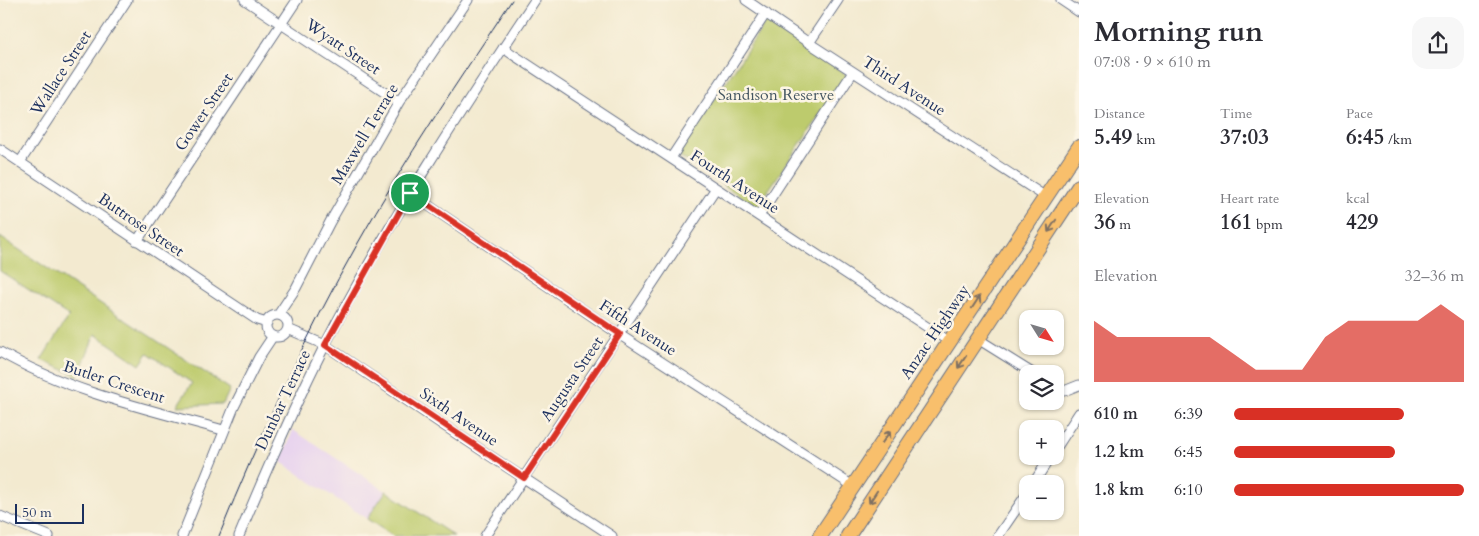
<!DOCTYPE html>
<html lang="en">
<head>
<meta charset="utf-8">
<style>
	body { margin:0; font-family:Cardo,serif; background:#f7f7f7; color:#2b2b33; height:100vh; display:flex; flex-direction:column; font-size:19px; white-space:nowrap }
	* { box-sizing:border-box; margin:0 }
	p { font-size:16px; color:#7c7c81 }
	.icon { flex:none; width:28px; height:28px; fill:none; stroke:currentColor; stroke-width:2; stroke-linecap:round; stroke-linejoin:round }
	.map { position:relative; flex:1; overflow:hidden }
	.details { display:flex; flex-direction:column; background:#fff; width:400px }
	.details>* { flex:none }
	.needle { width:32px; rotate:127deg }
	.fabs { position:absolute; left:1019px; top:310px; display:grid; gap:10px }
	.fabs a { display:grid; place-items:center; width:45px; height:45px; border-radius:10px; background:#fff; box-shadow:0 1px 4px #0004; font-size:25px }
	.scale { position:absolute; left:15px; bottom:12px; width:69px; box-sizing:border-box; padding-left:5px; border:2px solid #1b2f5e; border-top:0; font-size:14px; line-height:18px; white-space:nowrap; color:#1b2f5e; -webkit-text-stroke:4px #fcf5e5; paint-order:stroke }
	.pin { position:absolute; display:grid; place-items:center; width:42px; height:42px; color:#fff; margin:-21px; border:2px solid #fff; border-radius:50%; box-shadow:0 1px 5px #0007 }
	.round { display:grid; place-items:center; flex:none; width:52px; height:52px; border-radius:15px; background:#f7f7f7 }
	.overview { display:flex; align-items:center; justify-content:space-between; height:85px; padding:0 15px }
	h1 { font-size:28px; font-weight:700; line-height:38px }
	.figures { display:grid; grid-template-columns:repeat(3,1fr); gap:8px; height:85px; padding:5px 15px }
	.figures div { display:grid; align-content:center }
	.figures b { font-size:21px; font-weight:700 }
	.figures small { font-size:14px; font-weight:400 }
	.figures p { font-size:14px }
	.chart { height:140px; padding:10px 15px }
	.chart p { display:flex; justify-content:space-between }
	.chart svg { width:100%; height:90px; margin-top:5px; fill:#d93025; opacity:.7 }
	ul { padding:0 15px; list-style:none; font-size:16px }
	li { display:grid; grid-template-columns:80px 60px 1fr; align-items:center; height:38px }
	li i { height:12px; border-radius:6px; background:#d93025 }
	main { display:flex; flex:1; min-height:0 }
	.map>svg:first-child { display:block }
	.built { fill:#e7d2ef }
	.green { fill:#bdcb6d; stroke:#6c7d66 }
	.lines { fill:none; stroke-linecap:round; stroke-linejoin:round }
	.minor-casing { stroke:#677086; stroke-width:11 }
	.trunk-casing { stroke:#677086; stroke-width:16 }
	.minor { stroke:#fff; stroke-width:9 }
	.trunk { stroke:#f8bf6c; stroke-width:14 }
	.tram { stroke:#1b2f5e; stroke-width:1 }
	.oneway { stroke:#7e7064 }
	.route-casing { stroke:#fff; stroke-width:10 }
	.route { stroke:#d93025; stroke-width:6 }
	.labels { text-anchor:middle; dominant-baseline:central; stroke-width:5; stroke-linejoin:round; paint-order:stroke }
	.street-label { font-size:16px; fill:#1b2f5e; stroke:#fcf5e5 }
	.park-label { font-size:16px; fill:#445662; stroke:#fcf5e5 }
</style>
</head>
<body>
<main>
<div class="map">
<svg width="1079" height="536" viewBox="0 0 1079 536">
	<rect width="100%" height="100%" fill="#fcf5e5"/>
	<filter id="ink" filterUnits="userSpaceOnUse"><feTurbulence type="fractalNoise" baseFrequency=".02" numOctaves="2"/><feDisplacementMap in="SourceGraphic" scale="10" xChannelSelector="R" yChannelSelector="G"/><feConvolveMatrix kernelMatrix="1 2 1 2 8 2 1 2 1" color-interpolation-filters="sRGB"/></filter>
	<filter id="wash" filterUnits="userSpaceOnUse"><feTurbulence type="fractalNoise" baseFrequency=".0096" numOctaves="4" result="noise"/><feDisplacementMap in="SourceGraphic" scale="20" xChannelSelector="R" yChannelSelector="G"/><feGaussianBlur stdDeviation="1.12" result="paint"/><feColorMatrix in="noise" values="0 0 0 0 0 0 0 0 0 0 0 0 0 0 0 0 0 1.4 0 .05"/><feComposite in="paint" operator="in"/></filter>
	<g filter="url(#wash)">
		<rect width="100%" height="100%" fill="#f3ead0"/>
		<path class="built" d="M 293,430 L 386,491 L 367,519 L 281,462 Z"/>
		<path class="green" d="M 767,20 L 847,75 L 757,207 L 678,155 Z
			M 0,237 L 230,389 L 223,404 L 177,406 L 192,383 L 148,353 L 140,365 L 95,334 L 78,376 L 41,360 L 69,316 L 0,271 Z
			M 386,491 L 454,536 L 393,536 L 367,519 Z"/>
	</g>
	<g filter="url(#ink)">
		<g class="lines">
			<g class="minor-casing">
				<path id="minor" d="M 245,0 L 399,102
					M 746,0 L 809,43 L 1046,197
					M 1061,0 L 1079,12
					M 809,43 L 838,0
					M 503,48 L 950,342
					M 0,149 L 257,320 L 267,323
					M 671,158 L 766,13
					M 20,162 L 127,0
					M 410,193 L 620,335 L 853,486
					M 759,216 L 853,72
					M 137,241 L 297,0
					M 278,315 L 296,288 L 330,222 L 399,102 L 468,0
					M266 326a11 11 0 1 1 22 0a11 11 0 1 1-22 0Z
					M 288,329 L 325,345 L 440,423 L 612,536
					M 978,339 L 1034,374
					M 0,352 C 69,392 147,409 223,430
					M 1055,387 L 1064,391 L 1079,385
					M 1055,450 L 1079,413
					M 1033,484 L 1051,456
					M 0,516 L 49,536
					M 182,536 L 234,407 L 259,357 L 273,336
					M 239,536 C 266,471 294,406 326,343 C 387,224 461,111 535,0
					M 485,536 L 716,188
					M 998,536 L 1028,492"/>
			</g>
			<g class="trunk-casing">
				<path id="trunk" d="M 820,536 L 1079,147
					M 848,536 L 1079,186"/>
			</g>
			<use href="#minor" class="minor"/>
			<use href="#trunk" class="trunk"/>
			<path class="tram" d="M 219,536 C 260,435 305,337 358,243 C 405,159 459,80 512,0"/>
		</g>
		<defs><path id="oneway-shaft" d="M-6 0H5M1.5-3L5.5 0L1.5 3" fill="none" stroke-width="1.6" stroke-linecap="round" stroke-linejoin="round" transform="scale(1.25)"/></defs>
		<g class="oneway">
			<use href="#oneway-shaft" transform="translate(1052 226) rotate(123)"/>
			<use href="#oneway-shaft" transform="translate(976 302) rotate(-57)"/>
			<use href="#oneway-shaft" transform="translate(962 362) rotate(124)"/>
			<use href="#oneway-shaft" transform="translate(886 437) rotate(-56)"/>
			<use href="#oneway-shaft" transform="translate(873 497) rotate(123)"/>
		</g>
	</g>
	<g class="lines" filter="url(#ink)">
		<g class="route-casing">
			<path id="route" d="M 410,193 L 620,334 L 524,478 L 325,345 Z"/>
		</g>
		<use href="#route" class="route"/>
	</g>
	<g class="labels">
		<g class="street-label">
			<text transform="translate(343 47) rotate(34)">Wyatt Street</text>
			<text transform="translate(61 73) rotate(-57)">Wallace Street</text>
			<text transform="translate(904 86) rotate(33)">Third Avenue</text>
			<text transform="translate(204 112) rotate(-56)">Gower Street</text>
			<text transform="translate(365 134) rotate(-59)">Maxwell Terrace</text>
			<text transform="translate(735 182) rotate(33)">Fourth Avenue</text>
			<text transform="translate(141 225) rotate(34)">Buttrose Street</text>
			<text transform="translate(638 328) rotate(33)">Fifth Avenue</text>
			<text transform="translate(935 332) rotate(-56)">Anzac Highway</text>
			<text transform="translate(572 379) rotate(-56)">Augusta Street</text>
			<text transform="translate(114 382) rotate(18)">Butler Crescent</text>
			<text transform="translate(283 400) rotate(-65)">Dunbar Terrace</text>
			<text transform="translate(459 417) rotate(34)">Sixth Avenue</text>
		</g>
		<g class="park-label">
			<text x="776" y="95">Sandison Reserve</text>
		</g>
	</g>
</svg>
<div class="fabs">
<a><svg class="needle" viewBox="-14 -14 28 28"><path d="M0-13l5 13h-10z" fill="#e53935"/><path d="M0 13l5-13h-10z" fill="#7c7c81"/></svg></a>
<a><svg class="icon" aria-label="layers" viewBox="0 0 24 24"><path d="M12 4l9 5-9 5-9-5zM3 14l9 5 9-5"/></svg></a>
<a>+</a>
<a>−</a>
</div>
<div class="scale">50 m</div>
<div class="pin" style="left:410px;top:193px;background:#1e9e55"><svg class="icon" aria-label="arrive" viewBox="0 0 24 24"><path d="M6 21V4h12l-3 4 3 4H6"/></svg></div>
</div>
<section class="details">
<div class="overview"><div><h1>Morning run</h1><p>07:08 · 9 × 610 m</p></div><a class="round"><svg class="icon" aria-label="share" viewBox="0 0 24 24"><path d="M12 15V3M7 8l5-5 5 5M5 13v7h14v-7"/></svg></a></div>
<div class="figures">
<div><p>Distance</p><b>5.49<small> km</small></b></div>
<div><p>Time</p><b>37:03</b></div>
<div><p>Pace</p><b>6:45<small> /km</small></b></div>
</div>
<div class="figures">
<div><p>Elevation</p><b>36<small> m</small></b></div>
<div><p>Heart rate</p><b>161<small> bpm</small></b></div>
<div><p>kcal</p><b>429</b></div>
</div>
<div class="chart"><p><span>Elevation</span>32–36 m</p>
<svg viewBox="0 0 160 44" preserveAspectRatio="none"><path d="M0 44V14L10 22L20 22L30 22L40 22L50 22L60 30L70 38L80 38L90 38L100 22L110 14L120 14L130 14L140 14L150 6L160 14V44z"/></svg>
</div>
<ul>
<li><b>610 m</b>6:39<i style="width:74%"></i></li>
<li><b>1.2 km</b>6:45<i style="width:70%"></i></li>
<li><b>1.8 km</b>6:10<i style="width:100%"></i></li>
</ul>
</section>
</main>
</body>
</html>
